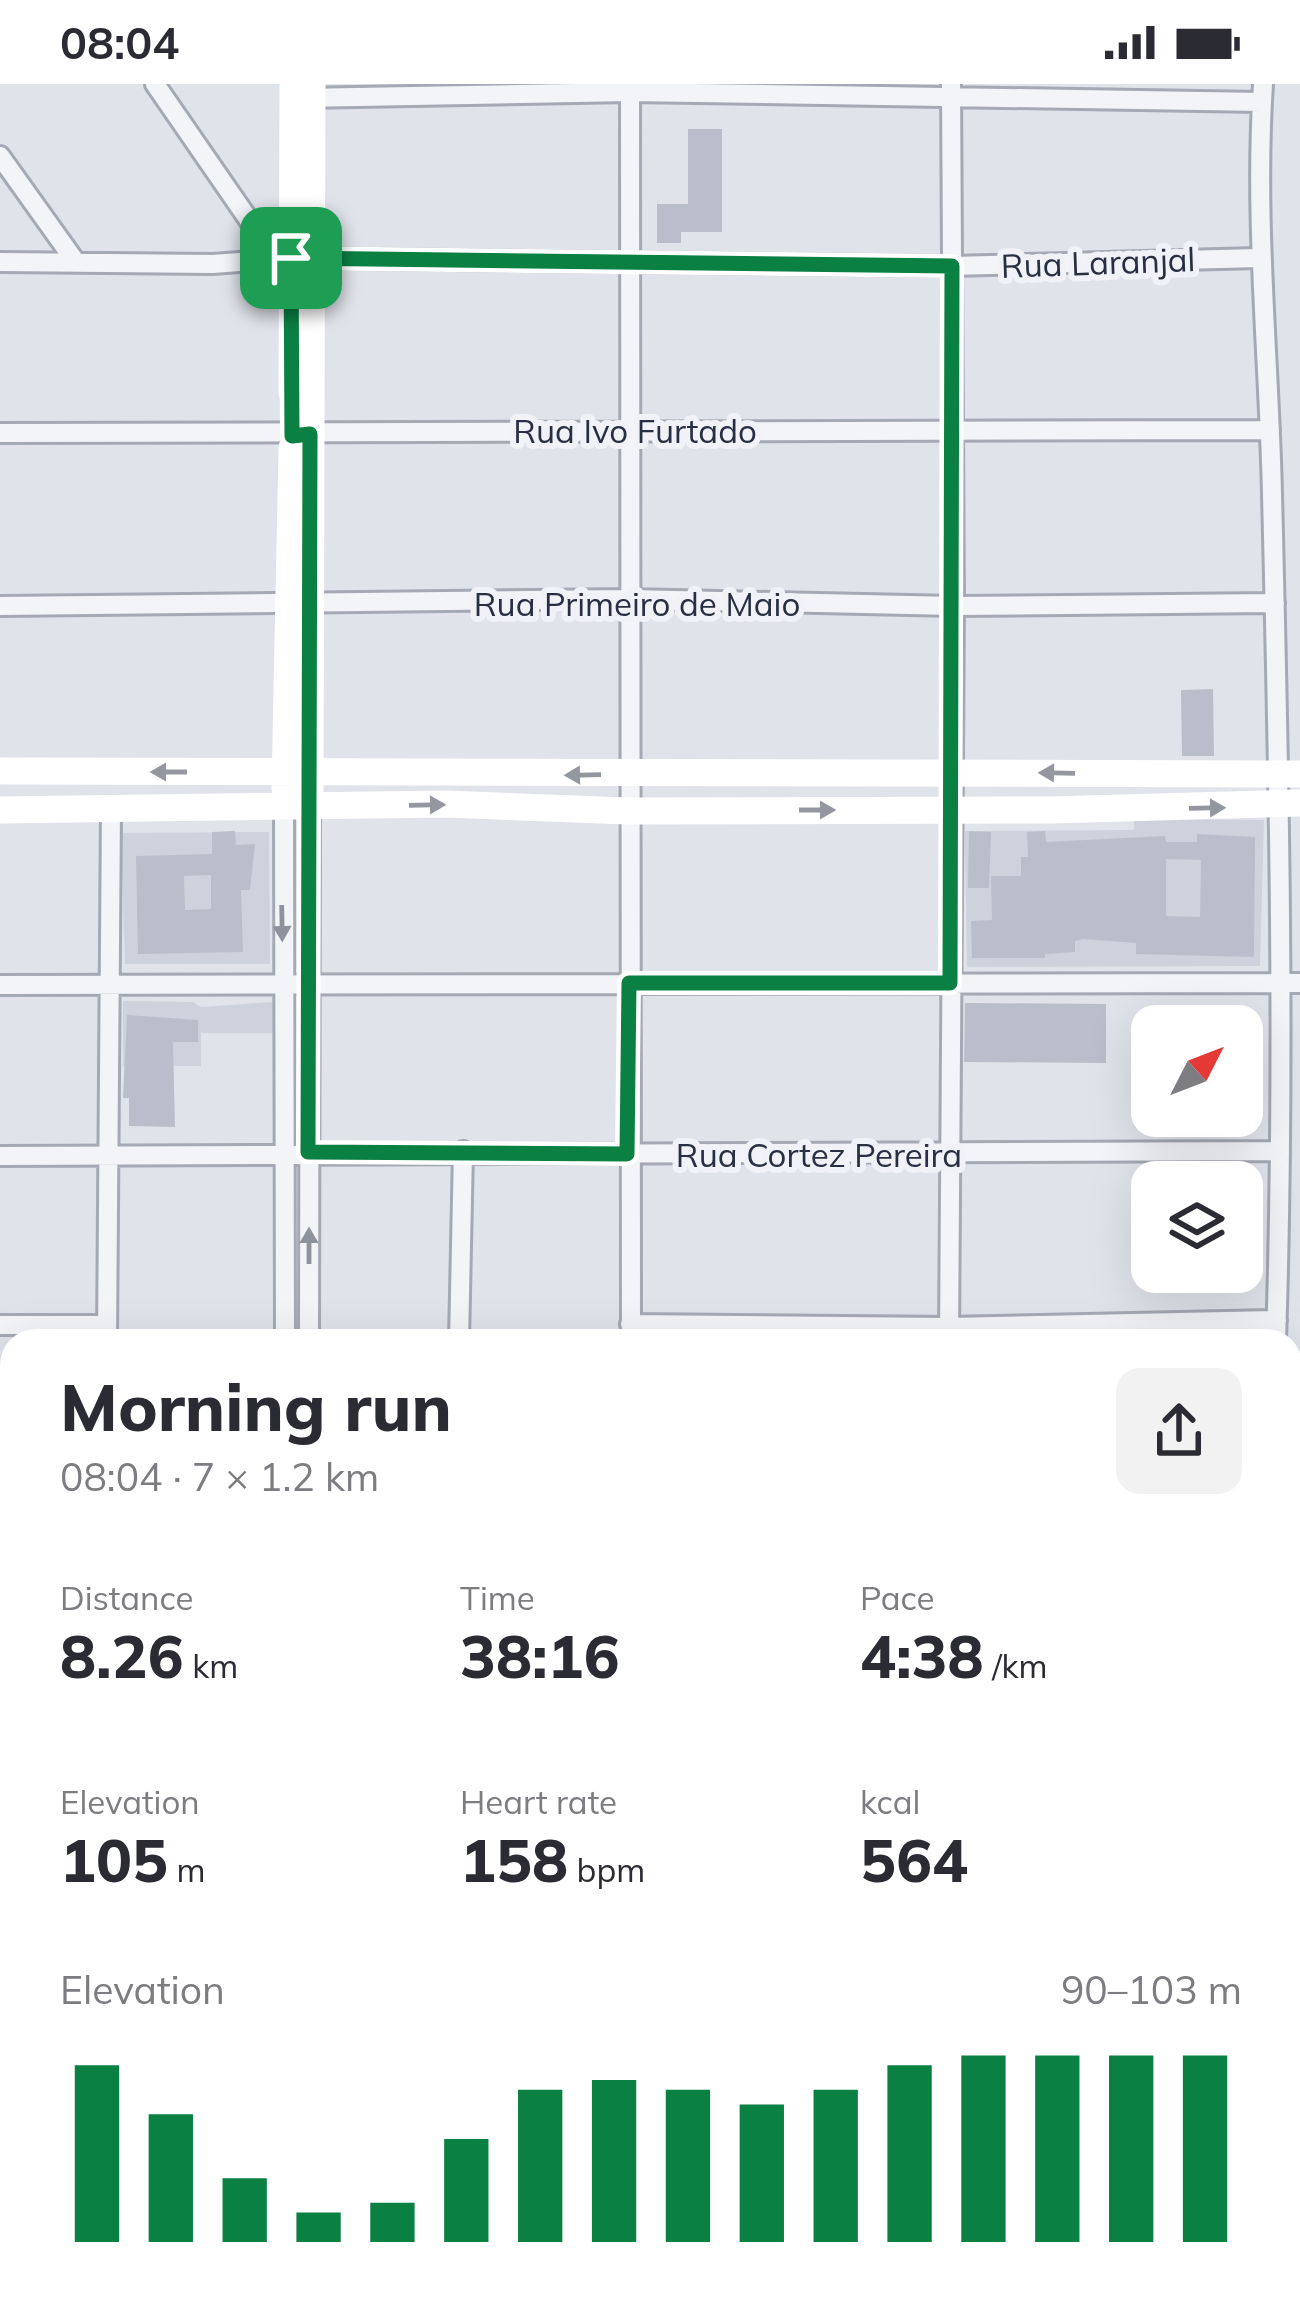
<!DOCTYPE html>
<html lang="en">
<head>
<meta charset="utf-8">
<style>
	body { margin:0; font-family:Mulish,sans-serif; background:#f2f2f3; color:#2b2b33; height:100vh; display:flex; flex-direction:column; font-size:45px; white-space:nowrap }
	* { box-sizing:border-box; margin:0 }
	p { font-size:39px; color:#7c7c81 }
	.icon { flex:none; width:66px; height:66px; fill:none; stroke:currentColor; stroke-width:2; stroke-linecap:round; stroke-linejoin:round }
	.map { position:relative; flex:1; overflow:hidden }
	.sheet { position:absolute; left:0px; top:1245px; width:1302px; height:972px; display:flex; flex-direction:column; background:#fff; border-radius:36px 36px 0 0; box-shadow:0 12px 48px #0002 }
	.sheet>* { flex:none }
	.needle { width:78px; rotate:48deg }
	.controls { position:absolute; left:1131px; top:921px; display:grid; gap:24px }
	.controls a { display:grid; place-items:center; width:132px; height:132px; border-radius:24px; background:#fff; box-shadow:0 12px 48px #0002; font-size:60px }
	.pin { position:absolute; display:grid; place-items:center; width:102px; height:102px; color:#fff; margin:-51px; border-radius:24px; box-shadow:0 6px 18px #0006 }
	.round { display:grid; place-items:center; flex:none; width:126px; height:126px; border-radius:24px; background:#f2f2f3 }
	.head { display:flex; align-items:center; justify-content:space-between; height:204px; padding:0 60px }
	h1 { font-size:66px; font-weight:800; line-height:90px }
	.metrics { display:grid; grid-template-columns:repeat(3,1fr); gap:18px; height:204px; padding:12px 60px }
	.metrics div { display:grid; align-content:center }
	.metrics b { font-size:60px; font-weight:800 }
	.metrics small { font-size:33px; font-weight:400 }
	.metrics p { font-size:33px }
	.chart { height:336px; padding:24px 60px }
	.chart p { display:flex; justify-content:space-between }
	.chart svg { width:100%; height:216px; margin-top:12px; stroke:#0b8043; stroke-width:6 }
	.status { display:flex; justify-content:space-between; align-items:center; height:84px; padding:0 60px; background:#fff; direction:ltr }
	.status svg { height:33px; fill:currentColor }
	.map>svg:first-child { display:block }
	.built { fill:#ced2dc }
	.forest { fill:url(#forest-crowns) }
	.building { fill:#babeca; fill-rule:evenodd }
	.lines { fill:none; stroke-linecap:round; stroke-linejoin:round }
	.street-casing { stroke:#a5a9b4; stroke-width:24 }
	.path { stroke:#bec1c9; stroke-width:3; stroke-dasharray:9 9; stroke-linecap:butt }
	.street { stroke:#f3f4f8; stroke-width:18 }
	.secondary { stroke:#fff; stroke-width:27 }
	.oneway { fill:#9497a0 }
	.oneway2 { fill:#8e929d }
	.route-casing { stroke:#fff; stroke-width:24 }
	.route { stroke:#0b8043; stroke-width:15 }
	.labels { text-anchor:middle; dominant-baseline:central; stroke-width:12; stroke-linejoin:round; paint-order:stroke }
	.street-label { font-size:33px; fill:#282f42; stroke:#f0f2f7 }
</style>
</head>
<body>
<div class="status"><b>08:04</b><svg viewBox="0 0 49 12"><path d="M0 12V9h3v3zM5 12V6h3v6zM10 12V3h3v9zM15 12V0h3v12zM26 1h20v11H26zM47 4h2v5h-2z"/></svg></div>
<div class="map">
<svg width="1300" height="2217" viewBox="0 0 1300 2217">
	<defs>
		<pattern id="forest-crowns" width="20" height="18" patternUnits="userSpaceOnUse" patternTransform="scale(3)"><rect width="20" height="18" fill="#c4d4c1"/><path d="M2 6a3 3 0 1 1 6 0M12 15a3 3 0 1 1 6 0" fill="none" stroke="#a8b6a7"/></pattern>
	</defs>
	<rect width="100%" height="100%" fill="#e0e3ea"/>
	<path class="built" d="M 1134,735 L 1264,736 L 1260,882 L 967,883 L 965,747 L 1134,746 Z
		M 269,748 L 270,880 L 125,880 L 121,749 Z
		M 123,917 L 193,918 L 201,923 L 273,918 L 273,949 L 201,949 L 201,982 L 123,982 Z"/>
	<path class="forest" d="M 12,1490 L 12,2205 L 1290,2205 L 1290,1735 L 1300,1726 L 1300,2217 L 0,2217 L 0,1494 Z"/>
	<path class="building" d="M 688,45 L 722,45 L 722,148 L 681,148 L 681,159 L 657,159 L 657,120 L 688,120 Z
		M 1213,605 L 1214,672 L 1182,672 L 1181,606 Z
		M 235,747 L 236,761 L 255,760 L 250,806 L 241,806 L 243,868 L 138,870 L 136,772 L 212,770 L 212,748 ZM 211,791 L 211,825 L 185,826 L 184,792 Z
		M 969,747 L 991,748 L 989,804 L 968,804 Z
		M 1045,747 L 1046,758 L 1165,752 L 1166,758 L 1197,758 L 1197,750 L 1255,753 L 1254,873 L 1136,870 L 1136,859 L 1083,855 L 1075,857 L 1075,868 L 1045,870 L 1045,874 L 972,874 L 971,837 L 992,836 L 991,792 L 1021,792 L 1021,773 L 1028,773 L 1027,748 ZM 1166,775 L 1201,776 L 1200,833 L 1166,832 Z
		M 965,919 L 1106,920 L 1106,979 L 964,978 Z
		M 127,931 L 198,936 L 198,958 L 173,958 L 175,1043 L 129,1042 L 129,1014 L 123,1014 Z"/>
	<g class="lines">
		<g class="street-casing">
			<path id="street" d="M 155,0 L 275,174
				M 630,0 L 631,1257
				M 1263,0 C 1254,137 1269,273 1272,410 C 1279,692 1285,975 1276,1257
				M 301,14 L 630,8 L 1262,18
				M 0,72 L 75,177
				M 0,178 L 213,180 L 291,174 L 952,182 L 1259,174
				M 0,349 L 1270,346
				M 0,522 L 629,515 L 954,522 L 1275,519
				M 284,722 L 285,1257
				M 0,901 L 1300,899
				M 0,1072 L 1278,1067
				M 630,1240 L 949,1243 L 1277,1236
				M 0,1241 L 107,1241
				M 107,1257 L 111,724
				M 309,1257 L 310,723
				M 459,1257 L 463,1067
				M 949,1257 L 954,522 L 951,0
				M 0,1375 L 12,1370
				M 1290,1413 L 1300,1414"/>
		</g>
		<path class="path" d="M 387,2205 L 388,2217"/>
		<use href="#street" class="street"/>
		<path class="secondary" d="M 292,308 L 293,0
			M 0,687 L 1300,690
			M 285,704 L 292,364
			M 310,707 L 312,0
			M 0,726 L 446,720 L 627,727 L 1051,726 L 1300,719"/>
	</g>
	<defs><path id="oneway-solid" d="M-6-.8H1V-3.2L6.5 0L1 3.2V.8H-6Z" transform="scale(3)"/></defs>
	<g class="oneway">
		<use href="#oneway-solid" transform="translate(169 688) rotate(-180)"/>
		<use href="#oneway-solid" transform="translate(1057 689) rotate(-179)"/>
		<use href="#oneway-solid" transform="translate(583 691) rotate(179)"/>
		<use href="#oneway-solid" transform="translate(427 721) rotate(-1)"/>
		<use href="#oneway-solid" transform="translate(1207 724) rotate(-1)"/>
		<use href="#oneway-solid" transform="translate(817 726)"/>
	</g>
	<g class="oneway2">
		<use href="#oneway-solid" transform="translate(282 839) rotate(89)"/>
		<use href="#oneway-solid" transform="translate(309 1162) rotate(-90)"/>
	</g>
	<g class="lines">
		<g class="route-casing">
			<path id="route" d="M 291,174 L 952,182 L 950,899 L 629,899 L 627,1070 L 308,1068 L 310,350 L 292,352 Z"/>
		</g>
		<use href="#route" class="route"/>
	</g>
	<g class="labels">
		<g class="street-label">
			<text transform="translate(1098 178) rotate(-2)">Rua Laranjal</text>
			<text x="635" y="346">Rua Ivo Furtado</text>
			<text x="637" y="519">Rua Primeiro de Maio</text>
			<text x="819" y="1070">Rua Cortez Pereira</text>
		</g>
	</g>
</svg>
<div class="controls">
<a><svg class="needle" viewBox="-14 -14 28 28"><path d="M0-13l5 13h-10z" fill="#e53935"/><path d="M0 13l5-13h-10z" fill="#7c7c81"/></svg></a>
<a><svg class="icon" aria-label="layers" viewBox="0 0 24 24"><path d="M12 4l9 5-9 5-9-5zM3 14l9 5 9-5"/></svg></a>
</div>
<div class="pin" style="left:291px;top:174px;background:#1e9e55"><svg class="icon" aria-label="arrive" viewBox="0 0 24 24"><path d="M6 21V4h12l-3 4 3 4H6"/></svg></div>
<section class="sheet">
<div class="head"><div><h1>Morning run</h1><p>08:04 · 7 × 1.2 km</p></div><a class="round"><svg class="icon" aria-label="share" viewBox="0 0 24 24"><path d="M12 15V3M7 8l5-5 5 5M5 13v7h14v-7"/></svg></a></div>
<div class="metrics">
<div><p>Distance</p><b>8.26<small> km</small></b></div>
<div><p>Time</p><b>38:16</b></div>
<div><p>Pace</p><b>4:38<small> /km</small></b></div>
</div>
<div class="metrics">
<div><p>Elevation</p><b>105<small> m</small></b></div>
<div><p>Heart rate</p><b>158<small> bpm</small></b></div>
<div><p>kcal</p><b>564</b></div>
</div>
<div class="chart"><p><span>Elevation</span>90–103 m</p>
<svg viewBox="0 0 160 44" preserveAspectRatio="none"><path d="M5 44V8M15 44V18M25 44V31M35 44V38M45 44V36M55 44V23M65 44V13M75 44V11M85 44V13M95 44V16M105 44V13M115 44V8M125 44V6M135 44V6M145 44V6M155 44V6"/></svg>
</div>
</section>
</div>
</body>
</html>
